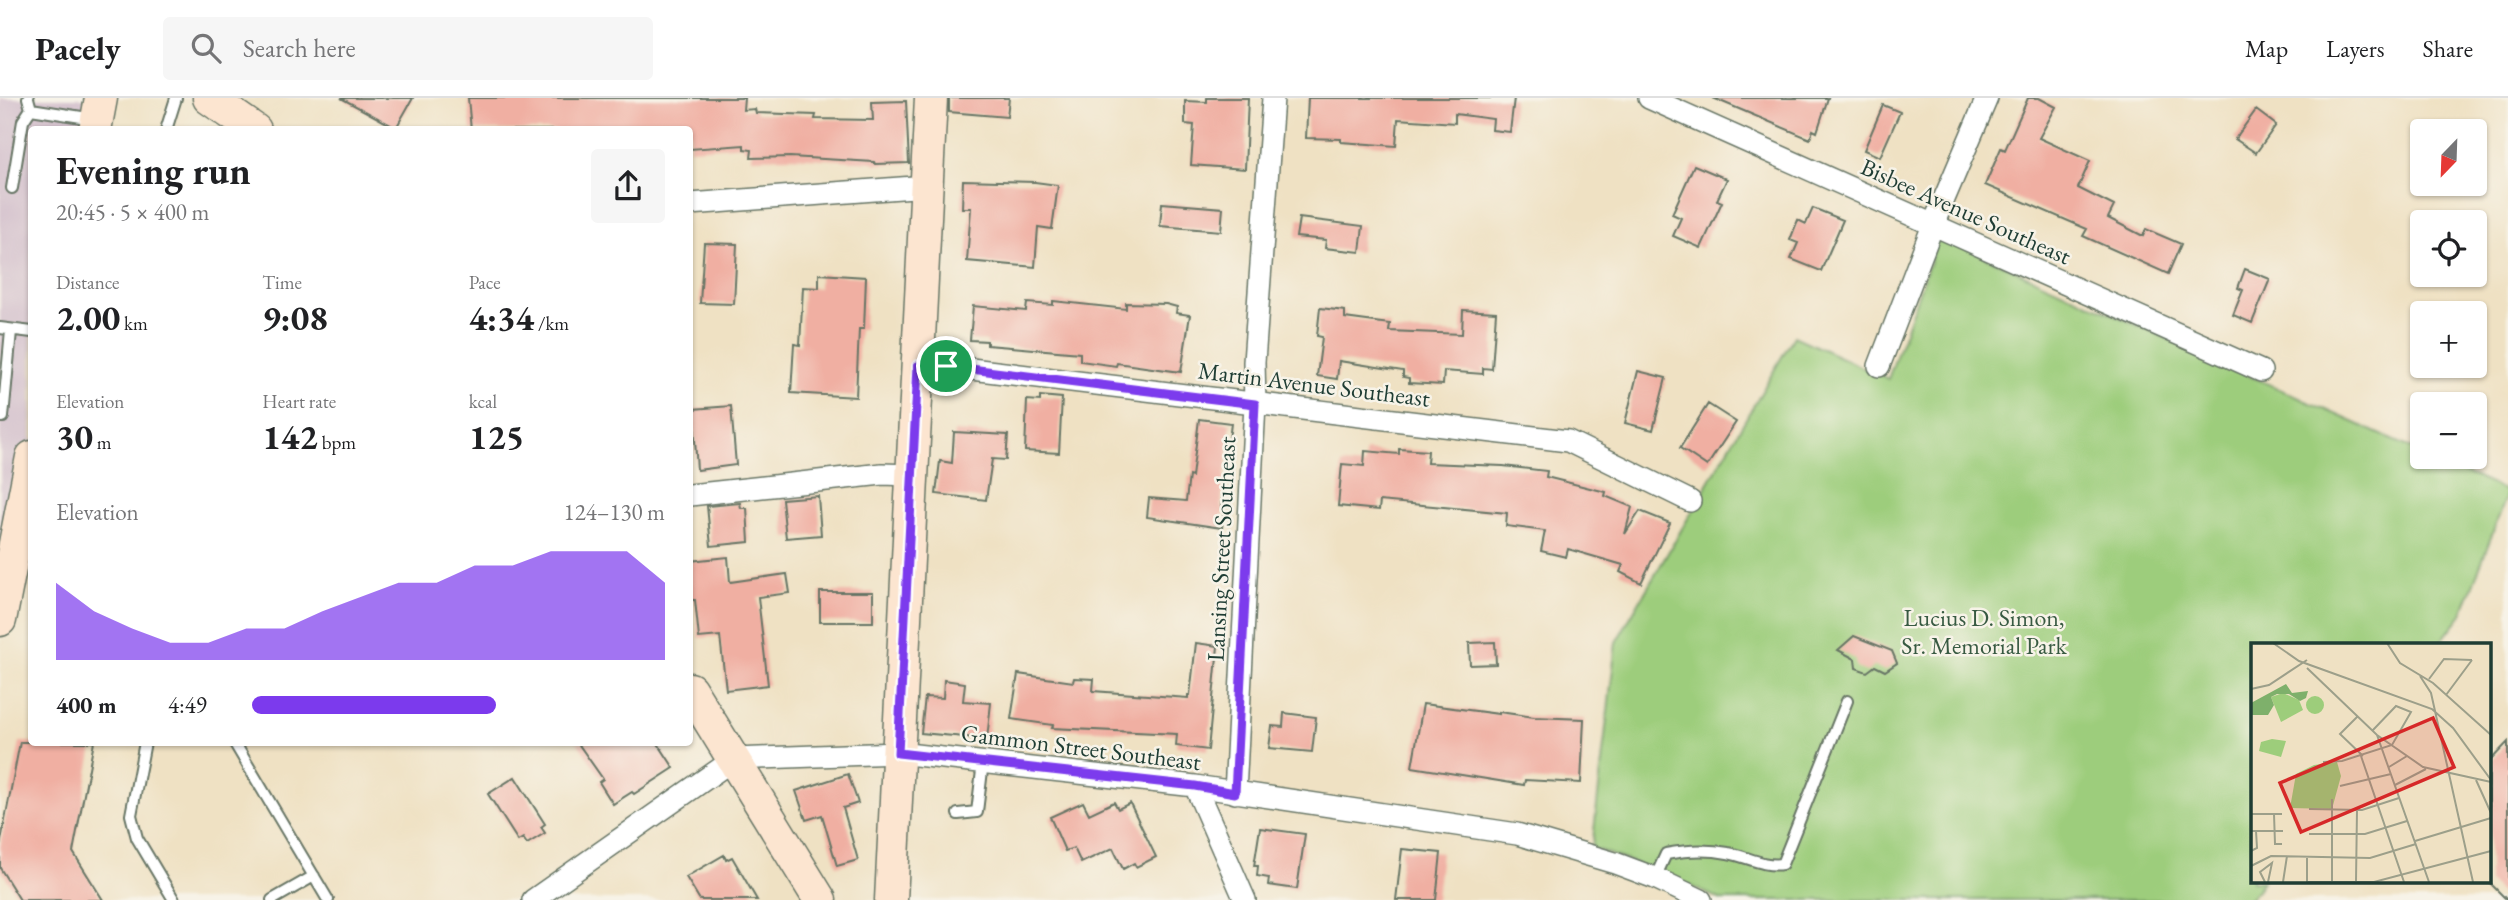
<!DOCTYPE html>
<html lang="en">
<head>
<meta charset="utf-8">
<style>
	body { margin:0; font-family:"EB Garamond",serif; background:#f6f6f6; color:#202124; height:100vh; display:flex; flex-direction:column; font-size:26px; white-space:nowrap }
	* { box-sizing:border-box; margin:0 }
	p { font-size:23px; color:#757577 }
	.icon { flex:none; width:38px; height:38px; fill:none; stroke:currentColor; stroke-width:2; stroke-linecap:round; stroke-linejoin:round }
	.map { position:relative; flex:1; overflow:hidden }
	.details { position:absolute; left:28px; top:28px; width:665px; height:620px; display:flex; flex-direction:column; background:#fff; border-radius:7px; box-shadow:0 2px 5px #0004 }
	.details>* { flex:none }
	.needle { width:46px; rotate:203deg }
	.controls { position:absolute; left:2410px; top:21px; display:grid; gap:14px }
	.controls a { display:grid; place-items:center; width:77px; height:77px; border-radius:7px; background:#fff; box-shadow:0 2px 5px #0004; font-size:35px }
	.pin { position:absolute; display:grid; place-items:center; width:60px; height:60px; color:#fff; margin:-30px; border:4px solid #fff; border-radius:50%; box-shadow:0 2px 7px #0007 }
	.round { display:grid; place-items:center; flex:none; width:74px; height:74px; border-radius:7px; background:#f6f6f6 }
	.head { display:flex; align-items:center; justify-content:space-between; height:119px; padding:0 28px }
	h1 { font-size:38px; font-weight:700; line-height:52px }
	.figures { display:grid; grid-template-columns:repeat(3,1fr); gap:10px; height:119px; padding:7px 28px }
	.figures div { display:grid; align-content:center }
	.figures b { font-size:35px; font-weight:700 }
	.figures small { font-size:19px; font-weight:400 }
	.figures p { font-size:19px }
	.chart { height:196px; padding:14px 28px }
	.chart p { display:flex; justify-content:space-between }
	.chart svg { width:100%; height:126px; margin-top:7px; fill:#7c3aed; opacity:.7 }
	ul { padding:0 28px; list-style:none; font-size:23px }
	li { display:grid; grid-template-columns:112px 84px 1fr; align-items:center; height:52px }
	li i { height:18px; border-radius:9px; background:#7c3aed }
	header { display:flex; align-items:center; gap:42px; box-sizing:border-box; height:98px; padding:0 35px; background:#fff; border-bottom:2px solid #e0e0e0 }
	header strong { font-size:33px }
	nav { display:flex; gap:38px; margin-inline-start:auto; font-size:24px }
	.search { width:490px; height:63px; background:#f6f6f6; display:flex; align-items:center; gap:18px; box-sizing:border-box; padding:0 24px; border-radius:7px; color:#757577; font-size:26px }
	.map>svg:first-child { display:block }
	.industrial { fill:#d1bdcb }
	.green { fill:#9dcd7b; stroke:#5e8558; stroke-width:2 }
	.building { fill:#f0afa2 }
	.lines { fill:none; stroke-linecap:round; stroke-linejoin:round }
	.lane-casing { stroke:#687666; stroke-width:14 }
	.street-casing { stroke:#687666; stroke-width:24 }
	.secondary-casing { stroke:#687666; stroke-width:35 }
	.lane { stroke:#fff; stroke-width:10 }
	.street { stroke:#fff; stroke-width:21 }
	.secondary { stroke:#fce5d0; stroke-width:32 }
	.route-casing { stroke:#fff; stroke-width:14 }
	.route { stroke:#7c3aed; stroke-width:9 }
	.labels { text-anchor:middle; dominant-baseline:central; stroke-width:5; stroke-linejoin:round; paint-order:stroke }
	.street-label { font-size:24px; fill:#1f3d34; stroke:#f7f3e8 }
	.park-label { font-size:24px; fill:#385a42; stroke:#f7f3e8 }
	.inset-road { fill:none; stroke:#9c9f8a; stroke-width:2 }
	.view { fill:#d62828; fill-opacity:0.15; stroke:#d62828; stroke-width:3.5 }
	.inset-edge { fill:none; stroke:#1f3d34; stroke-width:3.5 }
</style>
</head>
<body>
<header>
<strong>Pacely</strong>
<div class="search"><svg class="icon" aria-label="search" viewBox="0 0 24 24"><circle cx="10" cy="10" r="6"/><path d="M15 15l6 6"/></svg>Search here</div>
<nav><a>Map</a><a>Layers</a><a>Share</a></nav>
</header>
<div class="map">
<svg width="2508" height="802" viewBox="0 0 2508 802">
	<rect width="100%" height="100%" fill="#f7f3e8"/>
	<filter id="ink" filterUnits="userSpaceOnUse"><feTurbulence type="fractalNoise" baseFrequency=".0143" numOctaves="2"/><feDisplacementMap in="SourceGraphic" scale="14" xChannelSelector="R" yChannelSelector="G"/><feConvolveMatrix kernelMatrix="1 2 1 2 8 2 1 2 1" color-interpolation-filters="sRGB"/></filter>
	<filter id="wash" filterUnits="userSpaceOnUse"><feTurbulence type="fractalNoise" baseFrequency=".00686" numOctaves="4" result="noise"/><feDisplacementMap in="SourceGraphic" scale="28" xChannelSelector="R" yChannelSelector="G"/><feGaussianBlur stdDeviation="1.57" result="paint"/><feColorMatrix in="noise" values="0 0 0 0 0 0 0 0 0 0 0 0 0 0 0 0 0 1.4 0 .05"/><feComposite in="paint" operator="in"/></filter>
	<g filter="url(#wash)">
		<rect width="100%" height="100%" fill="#efe1c3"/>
		<path class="industrial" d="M 0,0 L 101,0 L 95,31 L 32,32 L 31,363 L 0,526 Z"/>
		<path class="green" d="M 1939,138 L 2422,355 L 2422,359 L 2430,359 L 2508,394 L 2462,516 L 2439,546 L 2252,547 L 2252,783 L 2263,783 L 2250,802 L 1722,802 L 1648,770 L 1592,750 L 1616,544 L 1794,238 L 1888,281 Z"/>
		<g id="blocks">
			<path class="building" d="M 341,0 L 413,0 L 396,30 Z
				M 468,0 L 744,0 L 743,12 L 755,11 L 756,15 L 816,17 L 815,21 L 873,22 L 872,4 L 906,3 L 909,65 L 875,66 L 874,64 L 790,59 L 751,60 L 752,52 L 744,51 L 744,47 L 690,51 L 690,32 L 471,32 Z
				M 949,0 L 1009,0 L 1007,19 L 949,14 Z
				M 1207,0 L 1248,0 L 1245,71 L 1191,67 L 1194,27 L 1185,26 L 1185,3 L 1207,4 Z
				M 1308,0 L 1514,0 L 1510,34 L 1492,32 L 1493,21 L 1455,16 L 1455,25 L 1398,21 L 1396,48 L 1341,44 L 1341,41 L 1306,40 Z
				M 1713,0 L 1828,0 L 1817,34 L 1813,32 L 1810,41 Z
				M 2028,0 L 2039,0 L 2056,9 L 2039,40 L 2090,63 L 2078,90 L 2114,108 L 2108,120 L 2143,138 L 2146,131 L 2181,146 L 2168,176 L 2083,138 L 2087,131 L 1985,87 L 2001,50 L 2005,52 Z
				M 1883,7 L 1900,14 L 1880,59 L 1864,52 Z
				M 2256,12 L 2276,27 L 2256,55 L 2235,41 Z
				M 1694,67 L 1727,81 L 1717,102 L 1722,104 L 1701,150 L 1673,138 L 1681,120 L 1672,116 Z
				M 963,82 L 1035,84 L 1058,87 L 1052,131 L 1038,129 L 1035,169 L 967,163 L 971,110 L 962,110 Z
				M 1162,105 L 1223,110 L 1221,133 L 1160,128 Z
				M 1813,110 L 1843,122 L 1821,173 L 1791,161 L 1798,145 L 1790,142 L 1798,122 L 1806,126 Z
				M 1299,120 L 1363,128 L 1360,154 L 1325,150 L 1326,142 L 1296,139 Z
				M 704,145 L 737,146 L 734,206 L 700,205 Z
				M 2245,171 L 2270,181 L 2252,225 L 2233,217 L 2243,192 L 2238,190 Z
				M 819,176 L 866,179 L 864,231 L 859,231 L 856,299 L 791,295 L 794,246 L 800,247 L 803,189 L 819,190 Z
				M 1053,203 L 1126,211 L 1126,205 L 1166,206 L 1177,209 L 1176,215 L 1190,217 L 1181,274 L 1117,265 L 1116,268 L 1080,263 L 1080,255 L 987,247 L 987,243 L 970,242 L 973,208 L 1026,213 L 1027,205 L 1053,207 Z
				M 1320,210 L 1345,213 L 1345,220 L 1390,226 L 1389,233 L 1462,236 L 1463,212 L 1496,214 L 1492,271 L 1483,270 L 1483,276 L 1444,273 L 1443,287 L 1409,285 L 1409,280 L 1403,279 L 1403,273 L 1339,263 L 1337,281 L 1317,278 L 1322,239 L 1317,238 Z
				M 1638,273 L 1666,280 L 1653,332 L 1625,325 Z
				M 1040,298 L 1062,300 L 1059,355 L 1025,353 L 1027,302 L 1040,303 Z
				M 1708,306 L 1736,324 L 1707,368 L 1680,350 Z
				M 731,308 L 736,367 L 697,372 L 693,311 Z
				M 1199,321 L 1231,325 L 1221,410 L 1224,410 L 1222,430 L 1147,419 L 1149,400 L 1186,403 L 1189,378 L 1192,379 Z
				M 954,334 L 1008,337 L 1006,362 L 992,361 L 986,402 L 936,396 L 940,363 L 952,365 Z
				M 1399,351 L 1428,353 L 1427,365 L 1503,368 L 1547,373 L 1546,379 L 1606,394 L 1605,398 L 1632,409 L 1625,436 L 1640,413 L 1670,425 L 1641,485 L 1620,474 L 1623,467 L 1568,451 L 1566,459 L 1541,453 L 1545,433 L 1506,428 L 1507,415 L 1380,403 L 1379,412 L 1338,408 L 1342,366 L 1364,368 L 1365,353 L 1399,356 Z
				M 818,398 L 821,437 L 786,440 L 782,401 Z
				M 740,405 L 741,410 L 747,410 L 749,444 L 711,448 L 707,408 Z
				M 728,459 L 730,484 L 787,476 L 790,495 L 758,499 L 768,587 L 726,592 L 720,538 L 699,540 L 695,502 L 690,502 L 690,463 Z
				M 820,494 L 873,494 L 873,524 L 820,524 Z
				M 1854,538 L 1892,553 L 1897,565 L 1885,573 L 1875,568 L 1867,574 L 1856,570 L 1855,561 L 1838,552 Z
				M 1495,544 L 1496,566 L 1470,567 L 1469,545 Z
				M 1196,545 L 1218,548 L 1208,652 L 1176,648 L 1177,636 L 1052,630 L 1053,627 L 1011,621 L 1018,576 L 1073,584 L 1074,580 L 1094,581 L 1093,593 L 1188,600 L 1188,597 L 1190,597 Z
				M 944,582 L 965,585 L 963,603 L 991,605 L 987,641 L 921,635 L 925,599 L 943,600 Z
				M 1423,606 L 1499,616 L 1499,614 L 1534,619 L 1584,621 L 1581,685 L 1525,682 L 1524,687 L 1412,669 Z
				M 1284,615 L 1316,619 L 1312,654 L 1269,650 L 1272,628 L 1283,629 Z
				M 20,644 L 94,644 L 73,754 L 103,802 L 20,802 L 0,770 L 0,748 Z
				M 577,644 L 657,644 L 674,670 L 634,696 L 632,694 L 613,706 L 599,684 L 603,681 Z
				M 2508,644 L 2508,802 L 2507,802 L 2489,784 L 2489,664 Z
				M 848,676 L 858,705 L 843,710 L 858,762 L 837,768 L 822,717 L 806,722 L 796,693 Z
				M 515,679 L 545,726 L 541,729 L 545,735 L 527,746 L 523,740 L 518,743 L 488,696 Z
				M 1083,704 L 1089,716 L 1114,704 L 1118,711 L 1130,705 L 1156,759 L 1136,769 L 1134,765 L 1123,771 L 1113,750 L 1081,765 L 1074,750 L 1065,753 L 1050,719 Z
				M 1260,730 L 1305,736 L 1297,791 L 1268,787 L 1269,780 L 1257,778 L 1258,768 L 1254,768 Z
				M 1402,751 L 1441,755 L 1436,802 L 1396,802 Z
				M 724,757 L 726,762 L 732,759 L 757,802 L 700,802 L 686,779 Z"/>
		</g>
	</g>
	<g filter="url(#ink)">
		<use href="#blocks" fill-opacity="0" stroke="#687666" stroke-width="2"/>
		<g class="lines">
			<g class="lane-casing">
				<path id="lane" d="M 28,0 L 31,11 L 94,21
					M 166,32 L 176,0
					M 12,90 L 23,23 L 31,11
					M 0,230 L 32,234
					M 3,319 L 11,233
					M 145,644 L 131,717 L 137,740 L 174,802
					M 234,644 L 328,802
					M 958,716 L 977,714 L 983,664
					M 1655,780 L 1666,756 C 1687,752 1707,751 1728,755 C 1746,758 1763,769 1782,766 L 1847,603
					M 272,802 L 314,778"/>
			</g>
			<g class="street-casing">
				<path id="street" d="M 1649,0 L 2261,273
					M 690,106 L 927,88
					M 918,268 L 946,268 L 1568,343 L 1690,403
					M 1879,268 L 1933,127 L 1987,0
					M 690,397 L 882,376 L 912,377
					M 1195,688 L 1245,802
					M 1235,695 L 1255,306 L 1254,264 L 1273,0
					M 533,802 L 734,661 L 898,655 L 1195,688 L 1517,736 L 1615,765 L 1655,780 L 1701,802"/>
			</g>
			<g class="secondary-casing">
				<path id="secondary" d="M 209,0 L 255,32
					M 95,32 L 101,0
					M 0,522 L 32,359
					M 690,591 L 820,802
					M 891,802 L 931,0"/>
			</g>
			<use href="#lane" class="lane"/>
			<use href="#street" class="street"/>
			<use href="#secondary" class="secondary"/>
		</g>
	</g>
	<g class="lines" filter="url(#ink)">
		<g class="route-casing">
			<path id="route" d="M 918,268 L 946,268 L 1255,306 L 1235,695 L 1195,688 L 898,655 Z"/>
		</g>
		<use href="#route" class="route"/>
	</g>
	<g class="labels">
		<g class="street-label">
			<text transform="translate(1966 113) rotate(24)">Bisbee Avenue Southeast</text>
			<text transform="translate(1314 286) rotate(7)">Martin Avenue Southeast</text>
			<text transform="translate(1221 451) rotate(-87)">Lansing Street Southeast</text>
			<text transform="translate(1081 649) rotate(7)">Gammon Street Southeast</text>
		</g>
		<g class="park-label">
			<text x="1984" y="519">Lucius D. Simon,<tspan x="1984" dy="28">Sr. Memorial Park</tspan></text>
		</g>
	</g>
	<g transform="translate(2251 545)">
		<rect width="240" height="240" fill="#efe1c3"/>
		<path d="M 32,50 L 48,57 L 52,67 L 30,79 L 20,54 ZM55 62a9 9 0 1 1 18 0a9 9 0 1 1-18 0ZM 21,96 L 35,98 L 30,114 L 8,108 L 10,99 ZM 86,119 L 90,133 L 81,166 L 39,165 L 45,131 L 63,122 Z" fill="#9dcd7b"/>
		<path d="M 35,41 L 41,50 L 57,48 L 55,55 L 49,58 L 38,51 L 26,51 L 20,54 L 23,62 L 17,72 L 0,72 L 0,60 Z" fill="#7eb06b"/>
		<path class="inset-road" d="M 22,0 L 48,18 L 181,66 L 202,85 L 240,137M 136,0 L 149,20 L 182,40 L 240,92M 56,25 L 126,92 L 172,124 L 240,139M 169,33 L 180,50 L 222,239M 178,36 L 193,16 L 221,17M 0,46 L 18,42 L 56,17M 195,52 L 221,17M 107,73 L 89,91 L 112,113M 126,92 L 178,239M 110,113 L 153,239M 72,119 L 91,118 L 141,102 L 160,69 L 145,63 L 122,87M 138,124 L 156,113M 225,137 L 240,170M 144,142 L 175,126M 89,143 L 140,131M 58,166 L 111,167 L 148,155M 0,171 L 31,171M 23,171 L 24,201 L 31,201M 0,188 L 32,188M 58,191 L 114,191 L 156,178M 164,198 L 240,175M 0,208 L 6,205 L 5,188M 0,223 L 20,213 L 119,215 L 165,201M 81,238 L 81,156M 105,238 L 106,167M 14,239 L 9,229 L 21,220 L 17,239M 32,239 L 36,213M 56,239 L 123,239 L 240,208M 56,239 L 56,215"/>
		<path class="view" d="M 182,75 L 203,124 L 50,189 L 29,140 Z"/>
		<rect width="240" height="240" class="inset-edge"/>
	</g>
</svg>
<div class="controls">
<a><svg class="needle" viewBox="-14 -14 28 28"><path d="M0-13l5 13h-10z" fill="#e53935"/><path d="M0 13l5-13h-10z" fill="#757577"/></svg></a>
<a><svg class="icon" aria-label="locate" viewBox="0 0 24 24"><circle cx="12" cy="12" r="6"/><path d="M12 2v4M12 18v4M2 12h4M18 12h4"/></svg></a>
<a>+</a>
<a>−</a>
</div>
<div class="pin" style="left:946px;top:268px;background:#1e9e55"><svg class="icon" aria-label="arrive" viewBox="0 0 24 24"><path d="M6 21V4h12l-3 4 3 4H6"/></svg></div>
<section class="details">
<div class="head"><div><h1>Evening run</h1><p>20:45 · 5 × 400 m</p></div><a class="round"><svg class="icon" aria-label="share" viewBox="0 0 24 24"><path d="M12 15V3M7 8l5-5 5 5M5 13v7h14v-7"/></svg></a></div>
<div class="figures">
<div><p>Distance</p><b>2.00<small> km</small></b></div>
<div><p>Time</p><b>9:08</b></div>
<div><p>Pace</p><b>4:34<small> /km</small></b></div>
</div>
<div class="figures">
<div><p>Elevation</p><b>30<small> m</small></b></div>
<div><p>Heart rate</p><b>142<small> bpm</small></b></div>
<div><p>kcal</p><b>125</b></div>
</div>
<div class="chart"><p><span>Elevation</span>124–130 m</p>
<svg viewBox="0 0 160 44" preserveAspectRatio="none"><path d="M0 44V17L10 27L20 33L30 38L40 38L50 33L60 33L70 27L80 22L90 17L100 17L110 11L120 11L130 6L140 6L150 6L160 17V44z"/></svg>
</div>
<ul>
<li><b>400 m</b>4:49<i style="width:59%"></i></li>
</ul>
</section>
</div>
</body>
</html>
